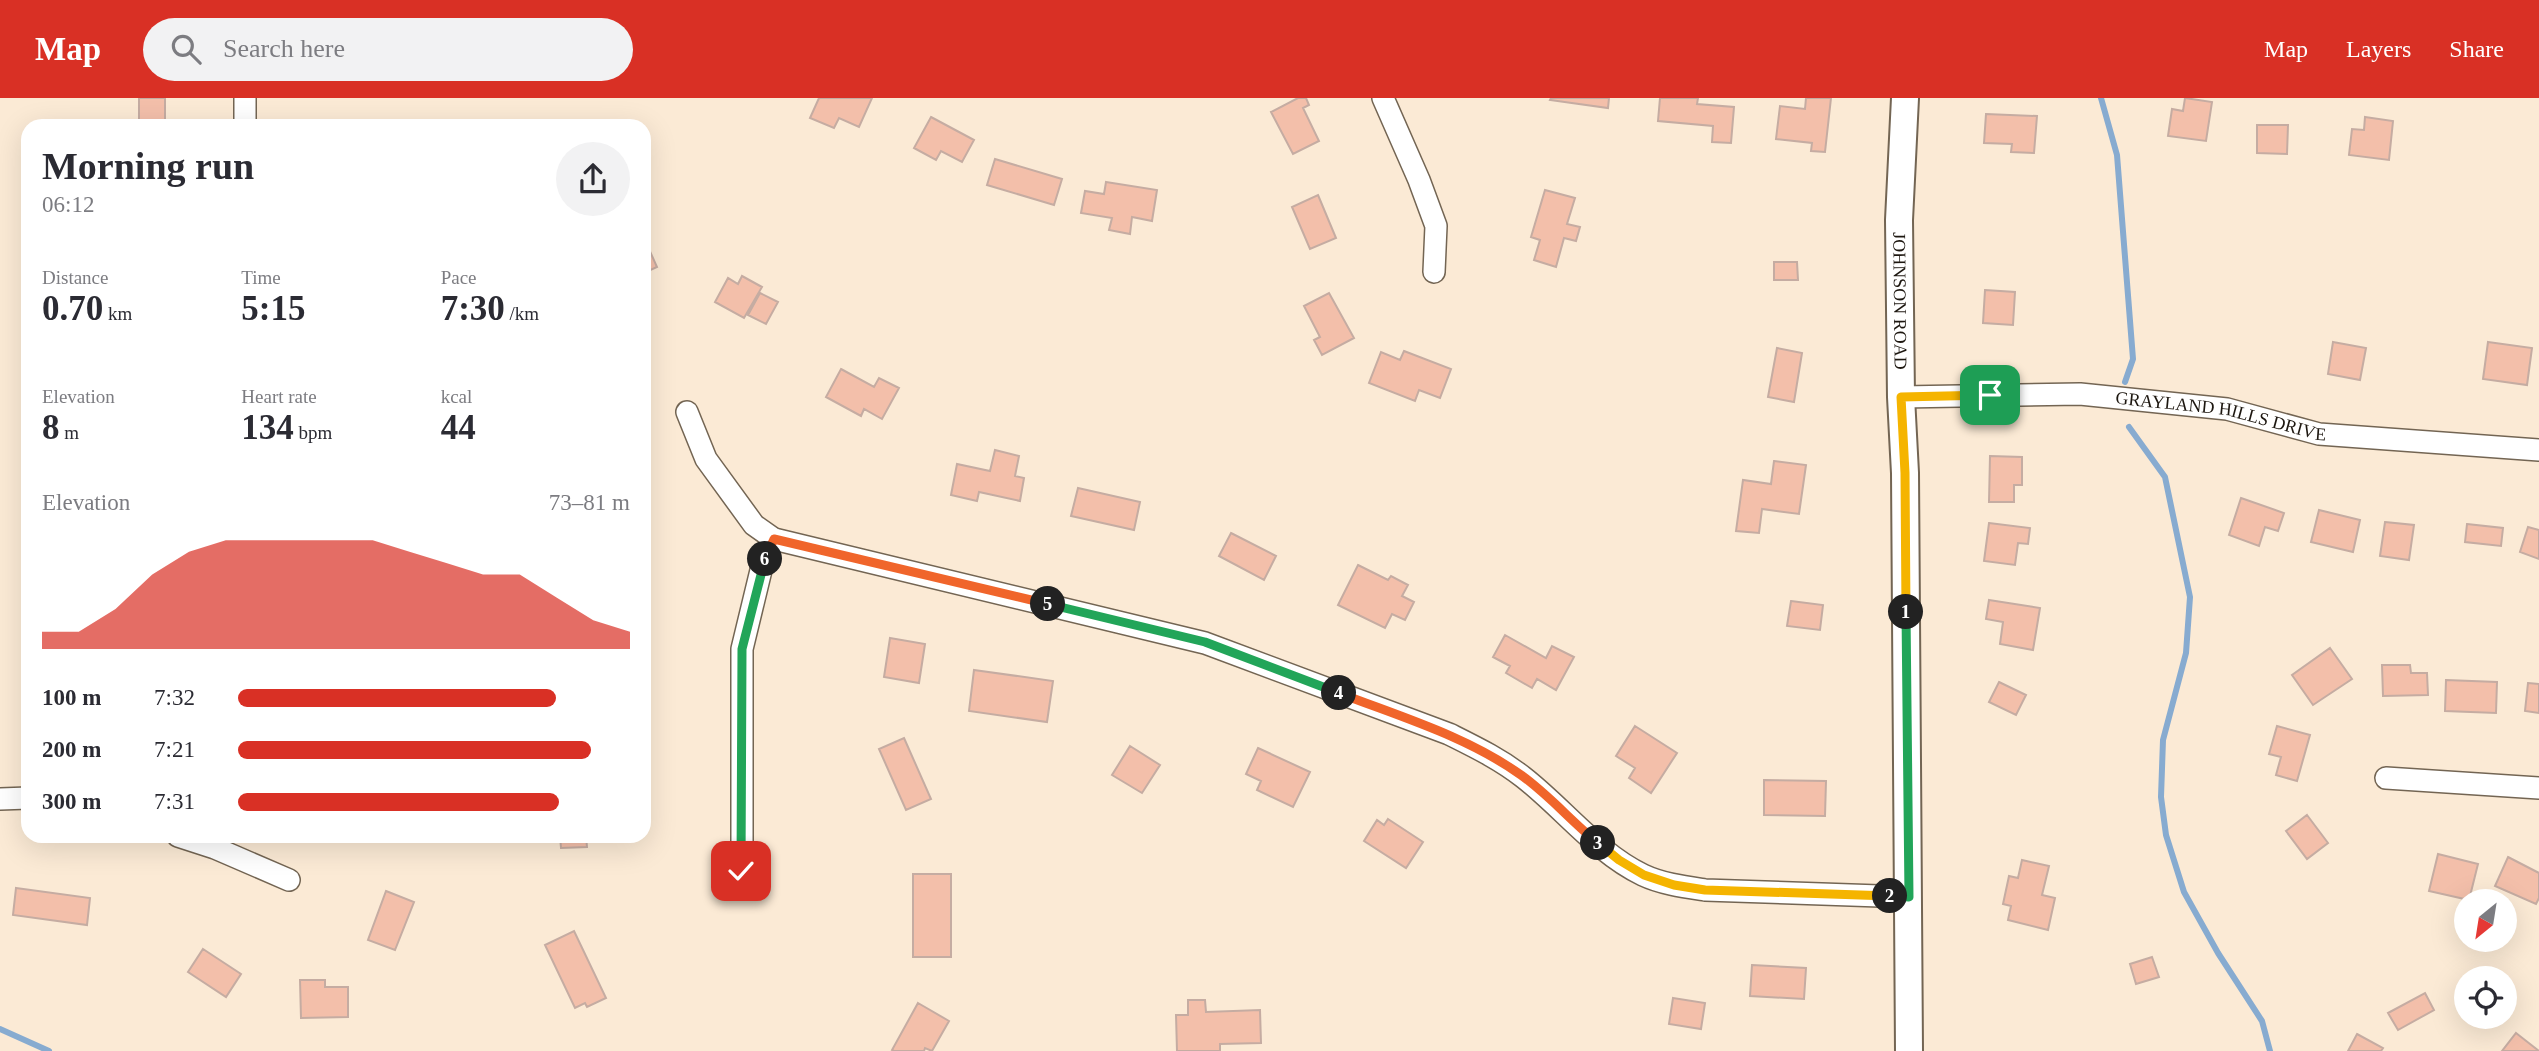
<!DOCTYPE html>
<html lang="en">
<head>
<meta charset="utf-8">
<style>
	body { margin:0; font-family:"Times New Roman",serif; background:#f2f2f3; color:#2b2b33; height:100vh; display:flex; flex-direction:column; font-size:26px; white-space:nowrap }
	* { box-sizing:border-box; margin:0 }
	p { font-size:23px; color:#7c7c81 }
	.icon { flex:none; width:38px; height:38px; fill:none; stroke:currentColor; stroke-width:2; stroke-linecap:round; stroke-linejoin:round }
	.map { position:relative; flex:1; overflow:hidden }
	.sheet { position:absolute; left:21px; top:21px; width:630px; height:724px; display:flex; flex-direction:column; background:#fff; border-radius:21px; box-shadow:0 7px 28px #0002 }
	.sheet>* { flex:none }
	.needle { width:46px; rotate:210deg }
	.tools { position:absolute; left:2454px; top:791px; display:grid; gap:14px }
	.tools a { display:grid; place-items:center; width:63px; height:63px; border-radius:50%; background:#fff; box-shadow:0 7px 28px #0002; font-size:35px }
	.pin { position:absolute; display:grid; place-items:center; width:60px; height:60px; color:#fff; margin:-30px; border-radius:14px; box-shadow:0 4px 10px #0006 }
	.km { position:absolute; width:35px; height:35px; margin:-18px; border-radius:50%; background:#222; color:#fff; font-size:19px; line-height:35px; text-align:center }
	.round { display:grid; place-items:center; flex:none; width:74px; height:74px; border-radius:37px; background:#f2f2f3 }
	.overview { display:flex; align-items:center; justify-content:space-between; height:119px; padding:0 21px }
	h1 { font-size:38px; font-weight:600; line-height:52px }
	.stats { display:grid; grid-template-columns:repeat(3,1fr); gap:10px; height:119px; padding:7px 21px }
	.stats div { display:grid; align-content:center }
	.stats b { font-size:35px; font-weight:600 }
	.stats small { font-size:19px; font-weight:400 }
	.stats p { font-size:19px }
	.chart { height:196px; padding:14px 21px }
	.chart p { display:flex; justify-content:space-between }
	.chart svg { width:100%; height:126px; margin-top:7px; fill:#d93025; opacity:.7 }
	ul { padding:0 21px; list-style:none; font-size:23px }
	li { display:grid; grid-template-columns:112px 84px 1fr; align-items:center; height:52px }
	li i { height:18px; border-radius:9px; background:#d93025 }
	header { display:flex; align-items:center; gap:42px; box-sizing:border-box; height:98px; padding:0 35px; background:#d93025; color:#fff }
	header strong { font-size:33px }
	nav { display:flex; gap:38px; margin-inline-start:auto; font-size:24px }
	.search { width:490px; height:63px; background:#f2f2f3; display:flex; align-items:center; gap:18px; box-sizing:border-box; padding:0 24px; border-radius:38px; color:#7c7c81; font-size:26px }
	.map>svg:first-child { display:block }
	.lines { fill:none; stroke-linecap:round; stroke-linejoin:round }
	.stream { stroke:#87abd0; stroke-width:6 }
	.building { fill:#f3bfaa; stroke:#c5aca2; stroke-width:2 }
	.minor-casing { stroke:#736553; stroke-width:24 }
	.tertiary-casing { stroke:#736553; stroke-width:30 }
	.minor { stroke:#fff; stroke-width:21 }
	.tertiary { stroke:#fff; stroke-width:26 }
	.split-1-casing { stroke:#fff; stroke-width:14 }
	.split-2-casing { stroke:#fff; stroke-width:14 }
	.split-3-casing { stroke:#fff; stroke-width:14 }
	.split-4-casing { stroke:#fff; stroke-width:14 }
	.split-5-casing { stroke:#fff; stroke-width:14 }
	.split-6-casing { stroke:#fff; stroke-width:14 }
	.split-7-casing { stroke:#fff; stroke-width:14 }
	.split-1 { stroke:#f5b400; stroke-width:9 }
	.split-2 { stroke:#22a559; stroke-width:9 }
	.split-3 { stroke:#f5b400; stroke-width:9 }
	.split-4 { stroke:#f0652b; stroke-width:9 }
	.split-5 { stroke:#22a559; stroke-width:9 }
	.split-6 { stroke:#f0652b; stroke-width:9 }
	.split-7 { stroke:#22a559; stroke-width:9 }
	.labels { text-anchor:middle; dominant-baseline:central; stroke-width:6; stroke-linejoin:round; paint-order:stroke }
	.street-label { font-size:18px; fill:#1d1710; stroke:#fbead5 }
</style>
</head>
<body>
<header>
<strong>Map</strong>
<div class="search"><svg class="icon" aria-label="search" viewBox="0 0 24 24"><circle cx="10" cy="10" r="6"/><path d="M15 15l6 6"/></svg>Search here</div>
<nav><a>Map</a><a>Layers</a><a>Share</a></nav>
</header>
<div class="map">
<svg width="2539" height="953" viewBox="0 0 2539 953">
	<rect width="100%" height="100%" fill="#fbead5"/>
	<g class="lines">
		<path class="stream" d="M 2101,0 L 2117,57 L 2133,261 L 2125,284
			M 2129,329 L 2165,379 L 2190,499 L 2186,555 L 2163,642 L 2161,699 L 2166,737 L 2184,794 L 2218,855 L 2262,923 L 2270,953
			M 0,931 L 49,953"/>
	</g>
	<path class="building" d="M 139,0 L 165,0 L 165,28 L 139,28 Z
		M 819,0 L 872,0 L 859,29 L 839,20 L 834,30 L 810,20 Z
		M 1298,0 L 1306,0 L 1309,7 L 1303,10 L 1319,43 L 1293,56 L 1271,14 Z
		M 1551,0 L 1609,0 L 1608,10 L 1550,2 Z
		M 1660,0 L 1698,0 L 1697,6 L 1734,9 L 1731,45 L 1712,44 L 1713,28 L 1658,23 Z
		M 1806,0 L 1831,0 L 1825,54 L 1811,53 L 1812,45 L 1776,41 L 1780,8 L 1805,11 Z
		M 2185,0 L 2212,4 L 2206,43 L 2168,38 L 2172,11 L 2183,13 Z
		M 1986,16 L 2037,18 L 2034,55 L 2011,54 L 2012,46 L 1984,45 Z
		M 931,19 L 974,42 L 962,64 L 941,53 L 936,62 L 914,50 Z
		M 2365,19 L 2393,23 L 2389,62 L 2349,57 L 2352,31 L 2364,32 Z
		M 2257,27 L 2288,27 L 2287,56 L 2257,55 Z
		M 995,61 L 1062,81 L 1054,107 L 987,87 Z
		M 1106,84 L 1157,92 L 1152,123 L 1132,119 L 1130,136 L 1109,132 L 1112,120 L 1081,115 L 1085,93 L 1104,96 Z
		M 1545,92 L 1575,100 L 1567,126 L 1580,129 L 1576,143 L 1564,140 L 1556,169 L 1534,162 L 1540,142 L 1531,139 Z
		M 1318,97 L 1336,140 L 1310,151 L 1292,109 Z
		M 644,140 L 657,169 L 644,175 Z
		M 1774,164 L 1797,164 L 1798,182 L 1774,182 Z
		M 742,178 L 762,189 L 744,220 L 715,204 L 728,180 L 738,186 Z
		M 1985,192 L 2015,194 L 2013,227 L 1983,225 Z
		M 760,195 L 778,204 L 766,226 L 748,217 Z
		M 1329,195 L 1354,240 L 1322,257 L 1314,242 L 1320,239 L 1304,208 Z
		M 2333,244 L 2366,250 L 2360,282 L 2328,276 Z
		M 2488,244 L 2532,250 L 2527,287 L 2483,281 Z
		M 1777,250 L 1802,255 L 1794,304 L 1768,299 Z
		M 1404,253 L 1451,271 L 1440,300 L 1419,292 L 1415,303 L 1369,285 L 1381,254 L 1400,262 Z
		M 841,271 L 874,289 L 879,280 L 899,290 L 882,321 L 864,311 L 861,318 L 826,299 Z
		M 995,352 L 1019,358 L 1015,378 L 1024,380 L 1020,403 L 979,394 L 977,403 L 951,397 L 957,366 L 990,373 Z
		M 1990,358 L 2022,359 L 2022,387 L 2014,387 L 2014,404 L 1989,404 Z
		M 1774,363 L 1806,367 L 1799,416 L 1762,411 L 1759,435 L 1736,433 L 1743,382 L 1771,386 Z
		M 1078,390 L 1140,404 L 1134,432 L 1071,418 Z
		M 2241,400 L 2284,415 L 2278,433 L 2265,429 L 2259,448 L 2229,437 Z
		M 2319,412 L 2360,422 L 2353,454 L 2311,444 Z
		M 2385,424 L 2414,427 L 2409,462 L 2380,458 Z
		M 1989,425 L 2030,430 L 2028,446 L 2018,445 L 2015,467 L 1984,463 Z
		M 2467,426 L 2503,430 L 2501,448 L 2465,444 Z
		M 2528,429 L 2539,432 L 2539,461 L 2520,454 Z
		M 1231,435 L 1276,458 L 1264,482 L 1219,458 Z
		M 1358,467 L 1388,482 L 1391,478 L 1408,487 L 1402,498 L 1414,504 L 1405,522 L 1392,516 L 1385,530 L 1338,507 Z
		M 1989,502 L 2040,510 L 2033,552 L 2000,546 L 2003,524 L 1986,521 Z
		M 1791,503 L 1823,507 L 1820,532 L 1787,528 Z
		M 1505,537 L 1546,560 L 1552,548 L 1574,559 L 1556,592 L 1537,581 L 1532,590 L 1506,575 L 1510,568 L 1493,559 Z
		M 890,540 L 925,546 L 919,585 L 884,579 Z
		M 2330,550 L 2352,581 L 2313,607 L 2292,577 Z
		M 2382,567 L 2410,567 L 2411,575 L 2427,575 L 2428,597 L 2383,598 Z
		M 974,572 L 1053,583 L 1047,624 L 969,613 Z
		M 2446,582 L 2497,584 L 2496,615 L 2445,613 Z
		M 1999,584 L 2026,597 L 2016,617 L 1989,604 Z
		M 2528,585 L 2539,586 L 2539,615 L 2525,613 Z
		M 1635,628 L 1677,655 L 1651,695 L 1629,680 L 1635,670 L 1616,658 Z
		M 2277,628 L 2310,637 L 2297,683 L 2276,677 L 2281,659 L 2269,656 Z
		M 904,640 L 931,701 L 906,712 L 879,651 Z
		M 1130,648 L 1160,667 L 1142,695 L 1112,677 Z
		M 1258,650 L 1310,674 L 1293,709 L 1257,692 L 1261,683 L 1246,676 Z
		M 1764,682 L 1826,683 L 1825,718 L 1764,717 Z
		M 2307,717 L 2328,745 L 2307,761 L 2286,733 Z
		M 1388,721 L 1423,744 L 1406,770 L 1364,743 L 1377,722 L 1384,727 Z
		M 560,738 L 586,738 L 587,749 L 561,750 Z
		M 2438,756 L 2478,766 L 2469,802 L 2429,793 Z
		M 2508,759 L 2539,775 L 2539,800 L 2536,806 L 2495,788 Z
		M 2022,762 L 2049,768 L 2042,797 L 2055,800 L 2048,832 L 2008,822 L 2011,808 L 2003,806 L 2009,778 L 2018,780 Z
		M 913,776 L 951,776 L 951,859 L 913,859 Z
		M 16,790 L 90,800 L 87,827 L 13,817 Z
		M 386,793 L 414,804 L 395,852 L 368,842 Z
		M 574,833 L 606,900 L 587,909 L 585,905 L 575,910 L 545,847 Z
		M 203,851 L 241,876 L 226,899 L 188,874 Z
		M 2152,859 L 2159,879 L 2136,886 L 2130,866 Z
		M 1752,867 L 1806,870 L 1804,901 L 1750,898 Z
		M 300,882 L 325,882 L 325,889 L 348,889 L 348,919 L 301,920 Z
		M 2425,895 L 2434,912 L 2398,932 L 2388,915 Z
		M 1673,900 L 1705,905 L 1701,931 L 1669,926 Z
		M 1188,902 L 1205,902 L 1206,914 L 1260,912 L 1261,945 L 1220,946 L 1220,953 L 1177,953 L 1176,917 L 1188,917 Z
		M 918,905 L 949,923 L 932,953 L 925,950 L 924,953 L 894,953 L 892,952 Z
		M 2516,935 L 2539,953 L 2502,953 Z
		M 2357,936 L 2383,950 L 2381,953 L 2348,953 Z"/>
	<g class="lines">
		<g class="minor-casing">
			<g id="minor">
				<path d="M 1383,0 L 1419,82 L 1436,128 L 1434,174"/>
				<path d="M 245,28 L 245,0"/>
				<path id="s1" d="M 1901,299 L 2080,296 L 2227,311 L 2319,336 L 2539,352"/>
				<path d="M 687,314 L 706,361 L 754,427 L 774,441 L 1205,545 L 1449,636 C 1475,649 1500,661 1523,679 C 1563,710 1597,755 1643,777 C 1662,786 1685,789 1705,792 L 1909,799"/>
				<path d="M 2386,680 L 2539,690"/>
				<path d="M 0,701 L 28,700"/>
				<path d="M 178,738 L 215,750 L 289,782"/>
				<path d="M 742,781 L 742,551 L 763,464 L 774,441"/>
			</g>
		</g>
		<g class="tertiary-casing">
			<g id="tertiary">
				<path id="s2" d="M 1905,0 L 1899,122 L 1901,299 L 1905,375 L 1909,953"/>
			</g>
		</g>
		<use href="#minor" class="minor"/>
		<use href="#tertiary" class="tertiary"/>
	</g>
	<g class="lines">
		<g class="split-1-casing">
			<path id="split-1" d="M 1906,514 L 1905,375 L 1901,299 L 1990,297"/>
		</g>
		<g class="split-2-casing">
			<path id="split-2" d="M 1890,798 L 1909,799 L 1906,514"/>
		</g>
		<g class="split-3-casing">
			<path id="split-3" d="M 1598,745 L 1619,762 L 1644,777 L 1674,787 L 1705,792 L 1890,798"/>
		</g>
		<g class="split-4-casing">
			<path id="split-4" d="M 1339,595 C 1401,619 1466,638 1521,677 C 1549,697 1572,724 1598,745"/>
		</g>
		<g class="split-5-casing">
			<path id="split-5" d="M 1048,506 L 1205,544 L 1339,595"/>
		</g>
		<g class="split-6-casing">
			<path id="split-6" d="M 765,461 L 774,441 L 1048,506"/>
		</g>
		<g class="split-7-casing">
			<path id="split-7" d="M 741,773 L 742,551 L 765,461"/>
		</g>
		<use href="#split-1" class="split-1"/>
		<use href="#split-2" class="split-2"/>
		<use href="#split-3" class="split-3"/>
		<use href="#split-4" class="split-4"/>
		<use href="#split-5" class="split-5"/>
		<use href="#split-6" class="split-6"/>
		<use href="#split-7" class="split-7"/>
	</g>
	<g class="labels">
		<g class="street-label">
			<text stroke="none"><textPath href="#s2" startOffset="203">JOHNSON ROAD</textPath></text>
			<text stroke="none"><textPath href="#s1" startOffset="322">GRAYLAND HILLS DRIVE</textPath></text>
		</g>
	</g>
</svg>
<div class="tools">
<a><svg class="needle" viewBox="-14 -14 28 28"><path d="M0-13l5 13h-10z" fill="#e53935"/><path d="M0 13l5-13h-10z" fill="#7c7c81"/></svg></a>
<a><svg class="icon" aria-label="locate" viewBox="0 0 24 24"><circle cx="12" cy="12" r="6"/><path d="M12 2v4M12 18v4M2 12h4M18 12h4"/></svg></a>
</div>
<div class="pin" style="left:1990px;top:297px;background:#1e9e55"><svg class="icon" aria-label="arrive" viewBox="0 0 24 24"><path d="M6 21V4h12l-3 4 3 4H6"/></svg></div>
<div class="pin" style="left:741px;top:773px;background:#d93025"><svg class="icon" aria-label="check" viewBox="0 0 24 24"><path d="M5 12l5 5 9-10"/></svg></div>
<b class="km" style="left:1906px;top:514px">1</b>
<b class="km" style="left:1890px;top:798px">2</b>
<b class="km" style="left:1598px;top:745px">3</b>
<b class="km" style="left:1339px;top:595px">4</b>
<b class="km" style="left:1048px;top:506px">5</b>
<b class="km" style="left:765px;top:461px">6</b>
<section class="sheet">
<div class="overview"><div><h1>Morning run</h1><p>06:12</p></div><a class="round"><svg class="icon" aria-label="share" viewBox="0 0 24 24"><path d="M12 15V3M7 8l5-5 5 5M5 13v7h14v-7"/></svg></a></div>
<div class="stats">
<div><p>Distance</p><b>0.70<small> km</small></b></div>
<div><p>Time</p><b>5:15</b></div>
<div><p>Pace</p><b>7:30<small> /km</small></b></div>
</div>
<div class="stats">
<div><p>Elevation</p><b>8<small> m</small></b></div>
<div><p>Heart rate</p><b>134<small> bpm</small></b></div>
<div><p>kcal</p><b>44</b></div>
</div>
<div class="chart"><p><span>Elevation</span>73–81 m</p>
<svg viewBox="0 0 160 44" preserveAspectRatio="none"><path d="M0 44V38L10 38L20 30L30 18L40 10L50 6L60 6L70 6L80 6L90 6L100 10L110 14L120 18L130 18L140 26L150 34L160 38V44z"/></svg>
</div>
<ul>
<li><b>100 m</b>7:32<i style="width:81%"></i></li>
<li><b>200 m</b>7:21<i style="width:90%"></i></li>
<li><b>300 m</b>7:31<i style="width:82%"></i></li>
</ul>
</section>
</div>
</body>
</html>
